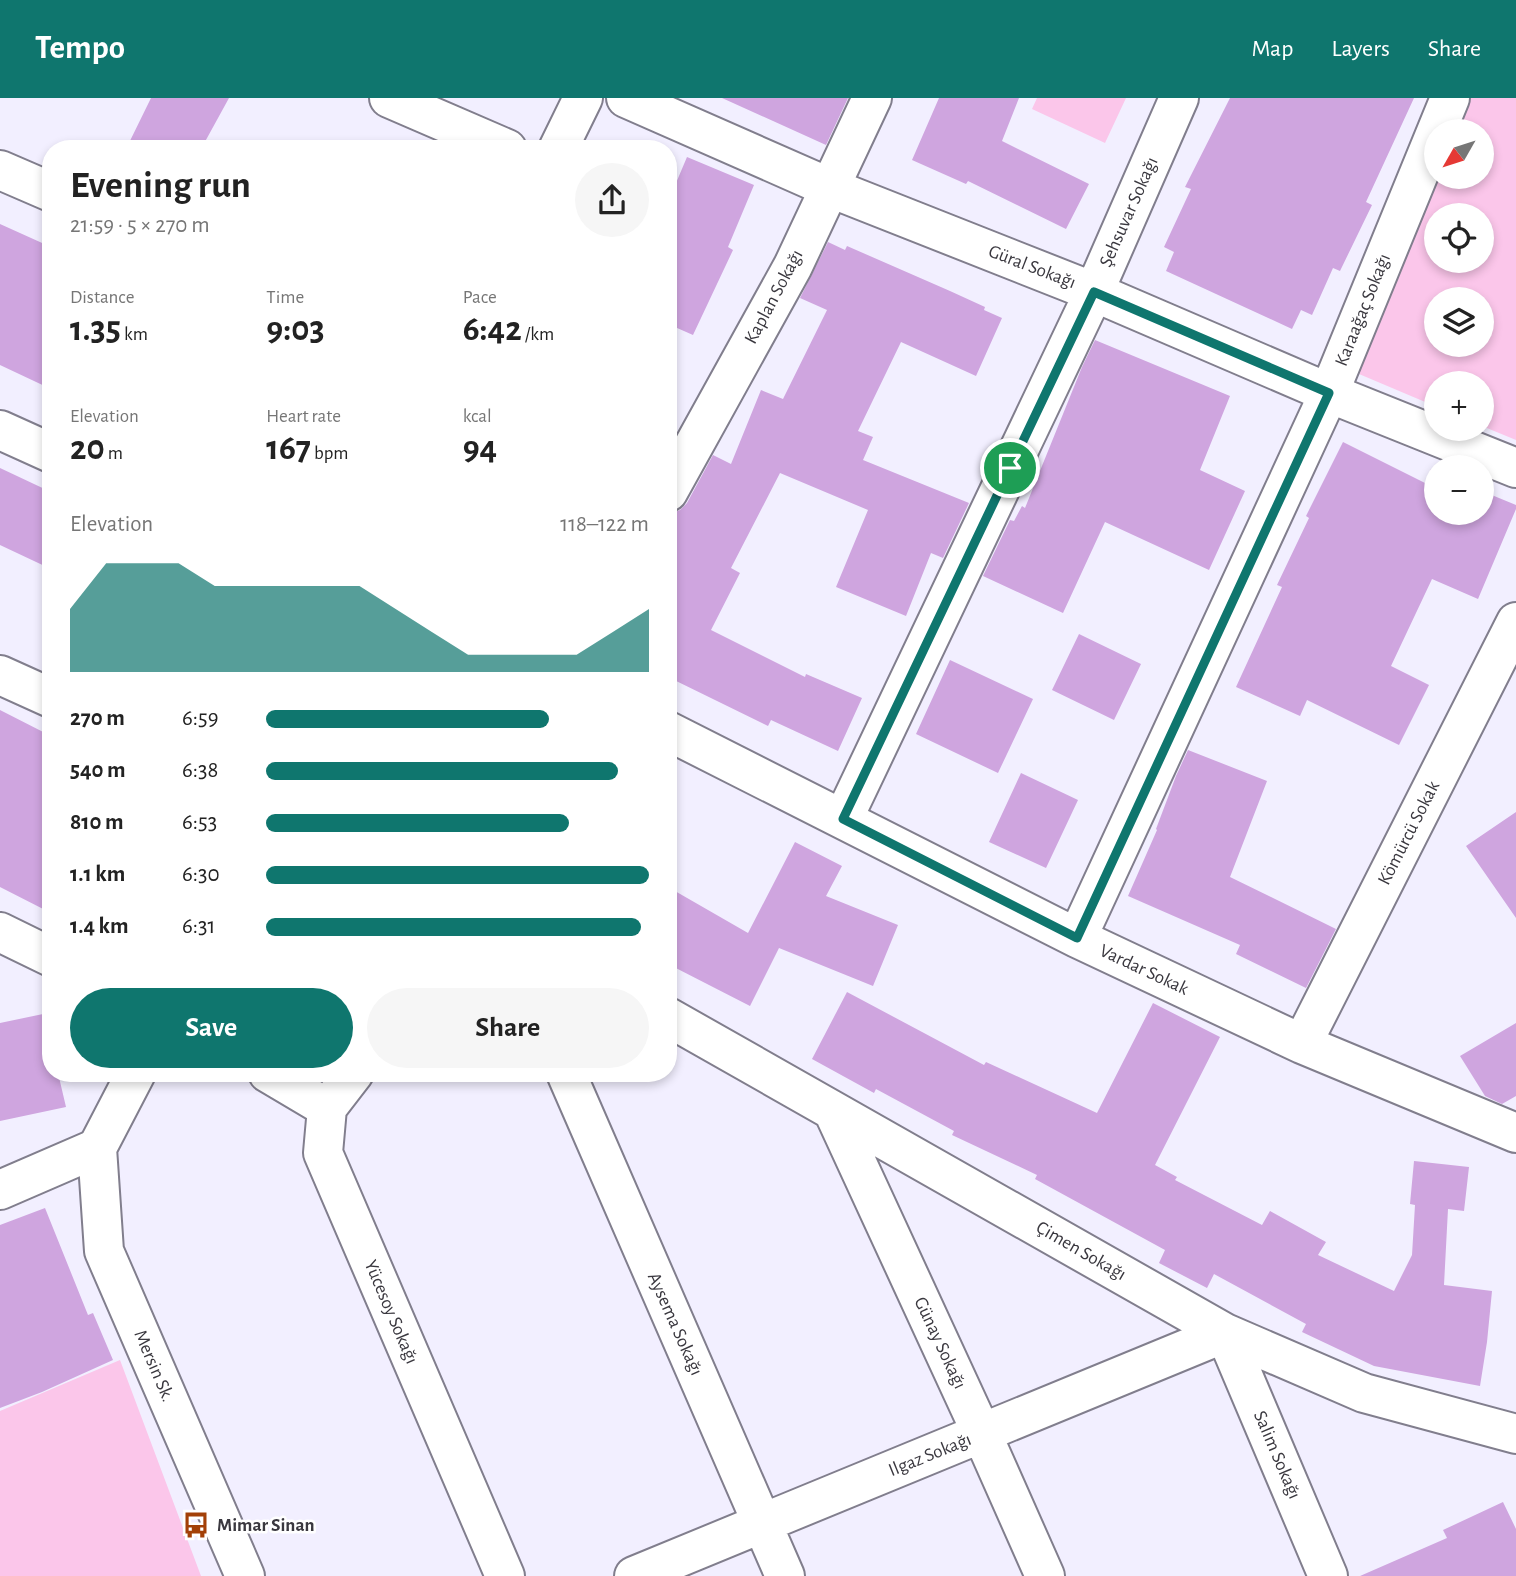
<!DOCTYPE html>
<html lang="en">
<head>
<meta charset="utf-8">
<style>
	body { margin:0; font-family:"Alegreya Sans",sans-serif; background:#f6f6f6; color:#222; height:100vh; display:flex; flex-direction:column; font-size:26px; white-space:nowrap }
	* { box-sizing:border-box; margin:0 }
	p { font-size:23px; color:#767676 }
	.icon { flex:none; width:38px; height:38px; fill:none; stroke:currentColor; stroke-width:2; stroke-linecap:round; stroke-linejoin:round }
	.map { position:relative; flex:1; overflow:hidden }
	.details { position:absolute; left:42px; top:42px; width:635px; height:942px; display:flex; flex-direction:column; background:#fff; border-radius:28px; box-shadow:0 4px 10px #0003 }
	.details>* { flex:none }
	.needle { width:46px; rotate:231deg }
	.buttons { position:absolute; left:1424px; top:21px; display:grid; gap:14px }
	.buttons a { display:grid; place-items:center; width:70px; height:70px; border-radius:50%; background:#fff; box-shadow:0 4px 10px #0003; font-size:35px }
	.pin { position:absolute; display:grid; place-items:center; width:60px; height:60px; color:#fff; margin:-30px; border:4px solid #fff; border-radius:50%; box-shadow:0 2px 7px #0007 }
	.round { display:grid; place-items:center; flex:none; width:74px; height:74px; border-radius:37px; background:#f6f6f6 }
	.head { display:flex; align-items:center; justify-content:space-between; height:119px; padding:0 28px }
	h1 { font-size:38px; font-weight:700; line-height:52px }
	.stats { display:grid; grid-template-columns:repeat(3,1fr); gap:10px; height:119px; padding:7px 28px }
	.stats div { display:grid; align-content:center }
	.stats b { font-size:35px; font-weight:700 }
	.stats small { font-size:19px; font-weight:400 }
	.stats p { font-size:19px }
	.chart { height:196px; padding:14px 28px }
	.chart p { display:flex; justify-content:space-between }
	.chart svg { width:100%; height:126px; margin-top:7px; fill:#0f766e; opacity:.7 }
	.action { display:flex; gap:14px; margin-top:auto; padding:14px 28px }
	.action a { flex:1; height:80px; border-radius:42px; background:#0f766e; color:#fff; font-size:28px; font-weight:700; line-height:80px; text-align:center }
	.action a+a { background:#f6f6f6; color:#222 }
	ul { padding:0 28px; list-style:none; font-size:23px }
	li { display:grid; grid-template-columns:112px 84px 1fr; align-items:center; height:52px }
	li i { height:18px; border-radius:9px; background:#0f766e }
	header { display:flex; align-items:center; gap:42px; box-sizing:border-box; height:98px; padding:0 35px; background:#0f766e; color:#fff }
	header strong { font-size:33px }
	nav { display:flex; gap:38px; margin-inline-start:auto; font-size:24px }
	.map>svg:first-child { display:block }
	.green { fill:#fbc6ea; fill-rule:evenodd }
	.building { fill:#cfa5df }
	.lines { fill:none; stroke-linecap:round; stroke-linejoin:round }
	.street-casing { stroke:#817e8d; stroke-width:42 }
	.secondary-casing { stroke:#817e8d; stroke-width:42 }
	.street { stroke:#fff; stroke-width:38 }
	.secondary { stroke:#fff; stroke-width:38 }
	.route-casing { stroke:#fff; stroke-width:14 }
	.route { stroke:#0f766e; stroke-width:9 }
	.labels { text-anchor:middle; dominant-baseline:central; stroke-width:5; stroke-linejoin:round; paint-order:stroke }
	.street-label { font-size:19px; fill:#3a383f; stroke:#fff }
	.poi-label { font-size:19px; font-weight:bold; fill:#3a383f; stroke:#fff; text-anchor:start }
</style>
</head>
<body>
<header>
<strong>Tempo</strong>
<nav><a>Map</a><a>Layers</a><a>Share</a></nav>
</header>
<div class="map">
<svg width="1516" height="1478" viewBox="0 0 1516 1478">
	<rect width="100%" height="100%" fill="#f2efff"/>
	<path class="green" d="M 1037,0 L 1126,0 L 1105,45 L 1032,11 Z
		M 1465,0 L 1516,0 L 1516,342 L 1482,328 L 1482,285 L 1437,285 L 1437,309 L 1359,276 L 1437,74 L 1437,79 L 1482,79 L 1482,33 L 1452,33 ZM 1437,117 L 1482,117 L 1482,163 L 1437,163 ZM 1437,201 L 1482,201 L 1482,247 L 1437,247 Z
		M 120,1262 L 201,1478 L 0,1478 L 0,1313 Z"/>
	<path class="building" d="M 151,0 L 229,0 L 201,51 L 126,51 Z
		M 722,0 L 848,0 L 826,47 Z
		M 939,0 L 1019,0 L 1002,43 L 1089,86 L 1066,131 L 968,83 L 966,86 L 912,62 Z
		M 1230,0 L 1414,0 L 1366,104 L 1372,107 L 1340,173 L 1333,170 L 1312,217 L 1301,212 L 1292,231 L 1166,173 L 1174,154 L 1164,149 L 1191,91 L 1185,89 Z
		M 687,59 L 754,87 L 728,149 L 733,152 L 693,237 L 668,226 L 668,104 Z
		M 0,126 L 51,149 L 51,291 L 0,267 Z
		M 828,144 L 845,152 L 847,148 L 950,193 L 985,209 L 984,212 L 1002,220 L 976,278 L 901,244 L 858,333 L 873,339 L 863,362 L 969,405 L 943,460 L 931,455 L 906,518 L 836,489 L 868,412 L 780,375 L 731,470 L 740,475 L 711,532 L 805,579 L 806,576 L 862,600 L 838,653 L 771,622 L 768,628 L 668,579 L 668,423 L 672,415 L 680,412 L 687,405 L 713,357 L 731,366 L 761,292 L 783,301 L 827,212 L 800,200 Z
		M 1095,242 L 1230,298 L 1200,372 L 1245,393 L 1209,472 L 1105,424 L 1063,515 L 983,478 L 1010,422 L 1014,423 L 1022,408 L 1025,410 L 1082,269 Z
		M 1343,344 L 1425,385 L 1431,371 L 1437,374 L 1437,415 L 1482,415 L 1482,393 L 1516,407 L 1516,411 L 1478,501 L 1432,481 L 1391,568 L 1429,587 L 1399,647 L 1307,602 L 1300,618 L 1236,589 L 1282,489 L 1277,487 L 1309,420 L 1306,418 Z
		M 0,370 L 51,394 L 51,471 L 0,447 Z
		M 1079,536 L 1141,566 L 1114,622 L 1052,592 Z
		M 950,562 L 1033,601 L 998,675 L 916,636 Z
		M 0,612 L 51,638 L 51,815 L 0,789 Z
		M 1188,652 L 1267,683 L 1230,779 L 1336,831 L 1306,890 L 1236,856 L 1240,847 L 1128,798 L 1157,732 L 1156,731 L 1176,678 Z
		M 1021,675 L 1078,702 L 1046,770 L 989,744 Z
		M 1516,714 L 1516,820 L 1466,748 Z
		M 795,744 L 842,768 L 826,798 L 898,827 L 873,888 L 779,850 L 750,908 L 668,866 L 668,789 L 748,835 Z
		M 847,894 L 984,967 L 986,964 L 1097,1015 L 1153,905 L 1220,939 L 1155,1067 L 1177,1079 L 1175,1082 L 1262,1127 L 1270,1113 L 1326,1144 L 1318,1157 L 1394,1193 L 1412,1157 L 1415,1107 L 1410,1106 L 1414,1063 L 1469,1069 L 1464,1113 L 1448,1111 L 1444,1187 L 1492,1193 L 1487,1244 L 1480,1288 L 1374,1268 L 1302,1234 L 1306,1226 L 1214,1176 L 1207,1190 L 1159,1165 L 1165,1152 L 1035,1081 L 1037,1077 L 952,1037 L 954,1033 L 876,991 L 874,995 L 812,961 Z
		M 43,916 L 51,951 L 51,975 L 58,975 L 66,1009 L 0,1023 L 0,925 Z
		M 1516,925 L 1516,998 L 1502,1006 L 1485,998 L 1460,958 Z
		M 45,1110 L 88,1217 L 93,1215 L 113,1262 L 42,1294 L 0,1310 L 0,1127 Z
		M 1503,1404 L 1516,1431 L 1516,1478 L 1360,1478 L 1447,1440 L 1443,1432 Z"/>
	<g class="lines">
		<g class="street-casing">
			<path id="street" d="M 389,0 L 507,51
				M 626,0 L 828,89 L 1094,194 L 1329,295 L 1516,370
				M 0,72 L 51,94
				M 0,332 L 51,355
				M 668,394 L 793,168 L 872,0
				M 0,577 L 51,600
				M 668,633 L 1077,840 L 1302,946 L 1516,1035
				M 843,721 L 1094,194 L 1179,0
				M 0,834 L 51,859
				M 1077,840 L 1329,295 L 1450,0
				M 668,919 L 1225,1235 L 1364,1295 L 1516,1336
				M 1302,946 L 1516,524
				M 268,975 L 327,1010 L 323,1055 L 505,1478
				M 566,975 L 785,1478
				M 327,1010 L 354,975
				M 833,1013 L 982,1336 L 1045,1478
				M 0,1092 L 97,1050
				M 1225,1235 L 1328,1478
				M 634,1478 L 1225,1235"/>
		</g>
		<g class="secondary-casing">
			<path id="secondary" d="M 558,51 L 583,0
				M 136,975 L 97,1050 L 104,1153 L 245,1478"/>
		</g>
		<use href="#street" class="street"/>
		<use href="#secondary" class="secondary"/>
	</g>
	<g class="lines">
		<g class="route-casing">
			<path id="route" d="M 1094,194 L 1329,295 L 1077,840 L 843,721 Z"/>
		</g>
		<use href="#route" class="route"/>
	</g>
	<defs>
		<g id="bus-bare" transform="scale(2.1)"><path d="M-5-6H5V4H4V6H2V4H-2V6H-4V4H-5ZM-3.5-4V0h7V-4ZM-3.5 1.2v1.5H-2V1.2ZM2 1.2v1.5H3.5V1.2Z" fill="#a34008" stroke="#fff" stroke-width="2.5" paint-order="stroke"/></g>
	</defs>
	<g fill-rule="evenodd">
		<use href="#bus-bare" x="196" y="1427"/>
	</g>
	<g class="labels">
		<g class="street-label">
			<text transform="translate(1129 114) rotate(-66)">Şehsuvar Sokağı</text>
			<text transform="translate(1032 169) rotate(21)">Güral Sokağı</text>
			<text transform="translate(774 199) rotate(-62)">Kaplan Sokağı</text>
			<text transform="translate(1363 212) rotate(-68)">Karaağaç Sokağı</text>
			<text transform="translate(1409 735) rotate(-63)">Kömürcü Sokak</text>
			<text transform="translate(1144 872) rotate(25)">Vardar Sokak</text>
			<text transform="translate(1081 1153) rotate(30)">Çimen Sokağı</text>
			<text transform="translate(391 1214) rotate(67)">Yücesoy Sokağı</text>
			<text transform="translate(675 1226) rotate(66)">Aysema Sokağı</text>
			<text transform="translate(940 1245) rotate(65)">Günay Sokağı</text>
			<text transform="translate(154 1268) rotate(67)">Mersin Sk.</text>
			<text transform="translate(930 1357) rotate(-22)">Ilgaz Sokağı</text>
			<text transform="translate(1277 1357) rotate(67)">Salim Sokağı</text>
		</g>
		<g class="poi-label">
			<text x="217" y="1427">Mimar Sinan</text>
		</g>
	</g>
</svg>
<div class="buttons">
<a><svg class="needle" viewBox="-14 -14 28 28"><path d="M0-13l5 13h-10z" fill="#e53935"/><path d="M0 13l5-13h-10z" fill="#767676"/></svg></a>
<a><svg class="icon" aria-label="locate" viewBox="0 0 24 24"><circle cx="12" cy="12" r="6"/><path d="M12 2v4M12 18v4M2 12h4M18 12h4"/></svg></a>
<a><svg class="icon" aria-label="layers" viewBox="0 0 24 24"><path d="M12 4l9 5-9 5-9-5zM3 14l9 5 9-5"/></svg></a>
<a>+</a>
<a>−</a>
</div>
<div class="pin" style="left:1010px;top:370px;background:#1e9e55"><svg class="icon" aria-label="arrive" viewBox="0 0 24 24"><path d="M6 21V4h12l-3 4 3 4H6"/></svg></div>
<section class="details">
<div class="head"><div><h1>Evening run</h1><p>21:59 · 5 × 270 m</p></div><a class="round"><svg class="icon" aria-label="share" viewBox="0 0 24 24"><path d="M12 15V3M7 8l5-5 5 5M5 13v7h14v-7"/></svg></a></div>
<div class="stats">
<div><p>Distance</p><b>1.35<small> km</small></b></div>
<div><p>Time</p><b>9:03</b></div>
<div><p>Pace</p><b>6:42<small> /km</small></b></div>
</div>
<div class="stats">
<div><p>Elevation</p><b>20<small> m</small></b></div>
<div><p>Heart rate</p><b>167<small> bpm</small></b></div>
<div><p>kcal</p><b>94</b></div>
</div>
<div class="chart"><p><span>Elevation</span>118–122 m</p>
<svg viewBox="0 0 160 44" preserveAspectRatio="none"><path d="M0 44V22L10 6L20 6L30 6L40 14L50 14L60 14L70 14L80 14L90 22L100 30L110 38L120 38L130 38L140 38L150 30L160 22V44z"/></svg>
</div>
<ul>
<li><b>270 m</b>6:59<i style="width:74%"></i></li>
<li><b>540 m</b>6:38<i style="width:92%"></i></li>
<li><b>810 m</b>6:53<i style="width:79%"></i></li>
<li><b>1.1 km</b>6:30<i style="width:100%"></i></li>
<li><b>1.4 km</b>6:31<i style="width:98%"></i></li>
</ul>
<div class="action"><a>Save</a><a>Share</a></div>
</section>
</div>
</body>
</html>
